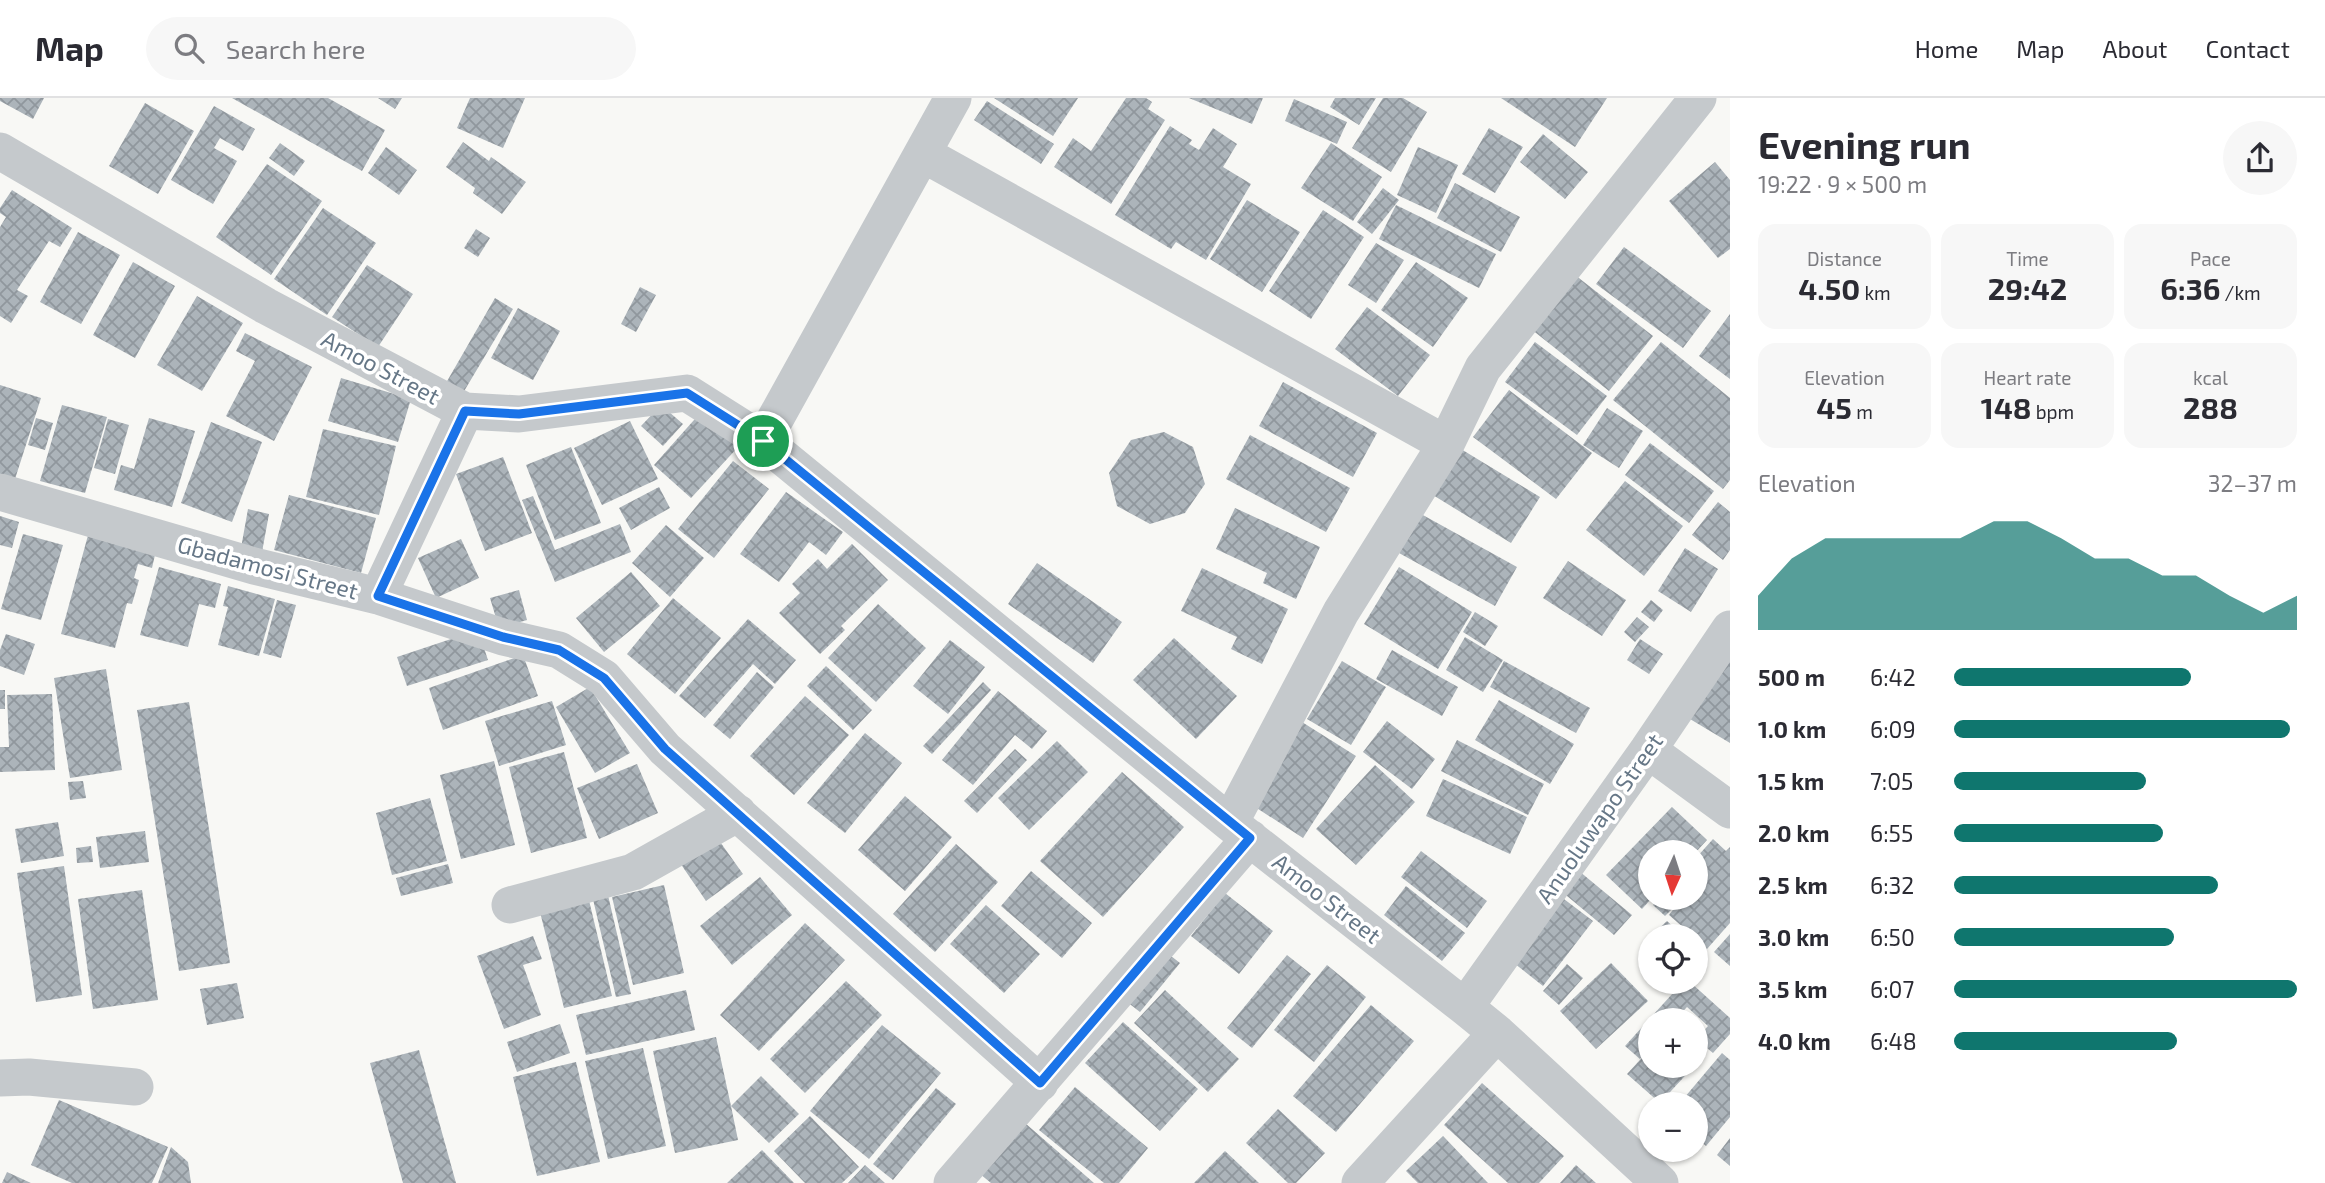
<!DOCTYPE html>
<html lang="en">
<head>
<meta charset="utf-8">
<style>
	body { margin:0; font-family:"Exo 2",sans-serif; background:#f7f7f7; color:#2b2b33; height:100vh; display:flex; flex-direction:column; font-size:26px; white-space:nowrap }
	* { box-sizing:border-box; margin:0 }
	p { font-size:23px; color:#7c7c81 }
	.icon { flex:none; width:38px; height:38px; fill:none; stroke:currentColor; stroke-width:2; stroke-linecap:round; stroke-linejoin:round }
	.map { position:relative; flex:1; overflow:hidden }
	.details { display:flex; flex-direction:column; background:#fff; width:595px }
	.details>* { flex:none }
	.needle { width:46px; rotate:183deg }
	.tools { position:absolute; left:1638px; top:742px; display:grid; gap:14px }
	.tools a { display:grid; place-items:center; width:70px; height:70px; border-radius:50%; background:#fff; box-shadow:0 2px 5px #0004; font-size:35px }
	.pin { position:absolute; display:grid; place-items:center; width:60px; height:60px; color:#fff; margin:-30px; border:4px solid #fff; border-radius:50%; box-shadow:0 2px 7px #0007 }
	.round { display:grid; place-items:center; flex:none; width:74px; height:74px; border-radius:37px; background:#f7f7f7 }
	.headline { display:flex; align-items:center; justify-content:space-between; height:119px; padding:0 28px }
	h1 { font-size:38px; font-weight:700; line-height:52px }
	.stats { display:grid; grid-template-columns:repeat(3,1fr); gap:10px; height:119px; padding:7px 28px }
	.stats div { display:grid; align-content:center; border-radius:18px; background:#f7f7f7; text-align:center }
	.stats b { font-size:30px; font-weight:700 }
	.stats small { font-size:19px; font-weight:400 }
	.stats p { font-size:19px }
	.chart { height:196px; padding:14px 28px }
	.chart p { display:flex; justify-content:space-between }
	.chart svg { width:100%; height:126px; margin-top:7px; fill:#0f766e; opacity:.7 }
	ul { padding:0 28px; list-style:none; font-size:23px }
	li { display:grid; grid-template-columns:112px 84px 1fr; align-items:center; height:52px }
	li i { height:18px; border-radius:9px; background:#0f766e }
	header { display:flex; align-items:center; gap:42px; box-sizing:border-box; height:98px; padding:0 35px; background:#fff; border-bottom:2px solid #e1e1e2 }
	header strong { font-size:33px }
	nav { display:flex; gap:38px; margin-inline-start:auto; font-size:24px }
	.search { width:490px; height:63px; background:#f7f7f7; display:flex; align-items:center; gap:18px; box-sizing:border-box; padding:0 24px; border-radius:38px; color:#7c7c81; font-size:26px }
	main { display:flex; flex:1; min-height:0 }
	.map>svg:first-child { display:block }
	.building { fill:url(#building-cross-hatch) }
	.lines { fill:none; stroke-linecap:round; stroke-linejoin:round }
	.minor { stroke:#c5c9cc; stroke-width:37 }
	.route-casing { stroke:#fff; stroke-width:14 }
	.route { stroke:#1a73e8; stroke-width:9 }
	.labels { text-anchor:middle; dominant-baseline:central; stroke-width:7; stroke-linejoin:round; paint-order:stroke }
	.street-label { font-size:23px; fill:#667787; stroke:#fff }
</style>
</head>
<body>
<header>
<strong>Map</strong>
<div class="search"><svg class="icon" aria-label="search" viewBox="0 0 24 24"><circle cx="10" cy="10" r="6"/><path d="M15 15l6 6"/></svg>Search here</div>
<nav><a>Home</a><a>Map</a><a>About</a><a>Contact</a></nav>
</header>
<main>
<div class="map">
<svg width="1730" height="1085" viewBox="0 0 1730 1085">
	<defs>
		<pattern id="building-cross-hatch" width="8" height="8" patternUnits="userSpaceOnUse" patternTransform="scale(1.75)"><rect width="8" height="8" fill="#acb4ba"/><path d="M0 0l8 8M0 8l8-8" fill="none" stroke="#90979d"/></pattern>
	</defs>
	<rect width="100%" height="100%" fill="#f8f8f5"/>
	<path class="building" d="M 0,0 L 44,0 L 33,21 L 0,3 Z
		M 232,0 L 328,0 L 385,32 L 362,73 Z
		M 378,0 L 402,0 L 395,11 Z
		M 470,0 L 525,0 L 503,50 L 457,30 Z
		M 994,0 L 1078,0 L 1053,38 Z
		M 1126,0 L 1146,0 L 1152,4 L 1148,11 L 1165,22 L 1111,106 L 1054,69 L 1073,40 L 1091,53 Z
		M 1189,0 L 1263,0 L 1252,26 Z
		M 1335,0 L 1376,0 L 1359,27 L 1330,9 Z
		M 1383,0 L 1403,0 L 1427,14 L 1391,74 L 1352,50 Z
		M 1501,0 L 1607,0 L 1575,49 Z
		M 1294,1 L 1347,24 L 1337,46 L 1285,23 Z
		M 987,3 L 1054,46 L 1041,66 L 974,22 Z
		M 145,5 L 194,33 L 158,96 L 109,68 Z
		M 214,8 L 255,31 L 243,53 L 220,40 L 214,50 L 237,63 L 213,106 L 171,82 Z
		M 1170,28 L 1192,42 L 1189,46 L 1199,52 L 1213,30 L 1237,46 L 1223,69 L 1251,86 L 1206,162 L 1176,144 L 1171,151 L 1115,117 Z
		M 1489,30 L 1523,49 L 1495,95 L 1462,76 Z
		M 1543,36 L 1588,74 L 1565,101 L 1520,64 Z
		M 463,44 L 489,63 L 491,59 L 526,84 L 502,116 L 473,95 L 475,90 L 446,69 Z
		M 280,45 L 305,63 L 294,78 L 269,60 Z
		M 1331,45 L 1382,79 L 1353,123 L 1301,90 Z
		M 386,49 L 417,72 L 399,97 L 368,75 Z
		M 1418,49 L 1458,67 L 1436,115 L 1397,97 Z
		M 1715,64 L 1730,82 L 1730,151 L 1718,160 L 1669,103 Z
		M 267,66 L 322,103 L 271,177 L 216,139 Z
		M 1455,85 L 1520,119 L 1501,154 L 1437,120 Z
		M 1383,90 L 1399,102 L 1372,136 L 1357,124 Z
		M 12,92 L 72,130 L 60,149 L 49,143 L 17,192 L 28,198 L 11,225 L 0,218 L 0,129 L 6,119 L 0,115 L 0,110 Z
		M 1247,102 L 1300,134 L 1262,194 L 1210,161 Z
		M 1396,107 L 1496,156 L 1479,190 L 1379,141 Z
		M 323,110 L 376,145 L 327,217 L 274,181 Z
		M 1323,112 L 1364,139 L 1311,221 L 1269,193 Z
		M 476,131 L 490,140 L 478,159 L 464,150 Z
		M 78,134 L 120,157 L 81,226 L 40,204 Z
		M 1376,145 L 1404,162 L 1376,205 L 1348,187 Z
		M 1624,149 L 1711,213 L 1683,250 L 1596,186 Z
		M 133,164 L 175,188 L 135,260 L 93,237 Z
		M 1416,164 L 1468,200 L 1433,249 L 1381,212 Z
		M 367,167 L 413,196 L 378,249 L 332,219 Z
		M 1575,177 L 1653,238 L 1609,293 L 1531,231 Z
		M 640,189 L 656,197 L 636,234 L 621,226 Z
		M 197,198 L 243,225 L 202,293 L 157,267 Z
		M 495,200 L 513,211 L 463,295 L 446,285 Z
		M 1367,209 L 1430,257 L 1398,298 L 1335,251 Z
		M 518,210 L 560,233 L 533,282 L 491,260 Z
		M 1730,216 L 1730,281 L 1699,258 Z
		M 245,235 L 312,269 L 274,343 L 226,318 L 255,263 L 236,253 Z
		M 1535,244 L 1607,298 L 1577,337 L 1505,284 Z
		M 1661,244 L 1730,300 L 1730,382 L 1723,391 L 1613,302 Z
		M 341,280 L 411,301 L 398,344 L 328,323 Z
		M 1283,284 L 1377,335 L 1353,379 L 1259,328 Z
		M 0,287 L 41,300 L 15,381 L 0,376 Z
		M 1509,292 L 1592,355 L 1556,401 L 1473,339 Z
		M 62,307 L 107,319 L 85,395 L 40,383 Z
		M 661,307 L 683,326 L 663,348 L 641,328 Z
		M 1607,310 L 1643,333 L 1619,370 L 1583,347 Z
		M 702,313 L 740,347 L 691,400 L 654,367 Z
		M 36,320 L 53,325 L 45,352 L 28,347 Z
		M 149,320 L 195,333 L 172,409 L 114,392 L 121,367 L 134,371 Z
		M 108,321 L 129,327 L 115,376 L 94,370 Z
		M 630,323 L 658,381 L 602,407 L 574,350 Z
		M 211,324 L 262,344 L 232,424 L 181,405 Z
		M 323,331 L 396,348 L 379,417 L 306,399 Z
		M 1164,334 L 1193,349 L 1205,386 L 1185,415 L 1150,426 L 1117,408 L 1109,375 L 1131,342 Z
		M 1250,337 L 1350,390 L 1326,434 L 1226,381 Z
		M 1650,345 L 1714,393 L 1689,425 L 1625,377 Z
		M 1456,348 L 1540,399 L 1511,445 L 1428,394 Z
		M 571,349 L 601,425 L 555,442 L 526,367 Z
		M 503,359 L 532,435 L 485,453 L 456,376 Z
		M 733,363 L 769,391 L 714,460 L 678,431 Z
		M 1625,383 L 1683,428 L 1644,478 L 1586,432 Z
		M 659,389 L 670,410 L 631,432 L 619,410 Z
		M 786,394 L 843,434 L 826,457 L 809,444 L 779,484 L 740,456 Z
		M 289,397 L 376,420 L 361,475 L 274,452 Z
		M 533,398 L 555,452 L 620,426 L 631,454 L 555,484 L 522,402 Z
		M 1718,404 L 1730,414 L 1730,452 L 1723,462 L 1692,437 Z
		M 1235,410 L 1320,449 L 1296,501 L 1263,485 L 1267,475 L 1216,451 Z
		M 248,411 L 269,416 L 262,454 L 241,450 Z
		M 1421,416 L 1517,469 L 1495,508 L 1399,455 Z
		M 0,418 L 19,424 L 12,450 L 0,447 Z
		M 666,427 L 704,460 L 670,499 L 632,465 Z
		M 90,430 L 157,448 L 152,470 L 138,466 L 134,480 L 139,482 L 132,506 L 127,505 L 115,550 L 61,536 Z
		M 23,436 L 63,447 L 41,522 L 1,511 Z
		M 461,441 L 479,480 L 436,500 L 418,460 Z
		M 852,446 L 888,482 L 841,528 L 845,532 L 820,556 L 779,515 L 800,495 L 792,486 L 818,461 L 827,471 Z
		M 1685,450 L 1718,471 L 1691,514 L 1658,493 Z
		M 1568,463 L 1626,502 L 1602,538 L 1543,500 Z
		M 1037,465 L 1122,524 L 1093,565 L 1008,506 Z
		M 159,469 L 221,486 L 215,510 L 199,506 L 188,549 L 140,537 Z
		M 1399,469 L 1472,514 L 1438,571 L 1364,526 Z
		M 1202,470 L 1288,511 L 1262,566 L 1231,551 L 1237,539 L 1181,513 Z
		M 631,474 L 660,508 L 604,554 L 576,520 Z
		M 228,488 L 275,501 L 259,558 L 218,547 L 228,509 L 223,508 Z
		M 519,492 L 527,522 L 499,530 L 490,500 Z
		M 673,500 L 721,540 L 675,596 L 627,556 Z
		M 277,502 L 296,507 L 281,560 L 263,555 Z
		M 1651,502 L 1663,512 L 1654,524 L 1641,514 Z
		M 878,506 L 926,550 L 876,604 L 828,560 Z
		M 1475,514 L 1498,528 L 1485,548 L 1463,534 Z
		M 1637,519 L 1649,529 L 1635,544 L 1624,534 Z
		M 748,521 L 796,562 L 775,586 L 753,566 L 705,620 L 679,598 Z
		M 478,532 L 488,562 L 407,588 L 397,559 Z
		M 6,536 L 35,546 L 24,577 L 0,568 L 0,552 Z
		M 1465,539 L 1503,562 L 1483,594 L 1446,572 Z
		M 1174,540 L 1237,598 L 1196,641 L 1133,582 Z
		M 1640,541 L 1663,556 L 1649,576 L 1627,562 Z
		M 950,542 L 985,569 L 948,616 L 913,588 Z
		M 1392,552 L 1458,589 L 1442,618 L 1376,581 Z
		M 1730,555 L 1730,645 L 1690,621 Z
		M 523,557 L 538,598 L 443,632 L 429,590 Z
		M 1342,563 L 1386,589 L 1351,647 L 1307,621 Z
		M 1504,563 L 1590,610 L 1576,635 L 1490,589 Z
		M 826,568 L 872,612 L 853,632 L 807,588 Z
		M 106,571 L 122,672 L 70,680 L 54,580 Z
		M 757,574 L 774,589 L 730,641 L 713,627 Z
		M 983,584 L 991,592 L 932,656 L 923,648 Z
		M 590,589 L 630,655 L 595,675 L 556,609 Z
		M 0,592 L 5,592 L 5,611 L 0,611 Z
		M 998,593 L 1047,633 L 1032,651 L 1015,637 L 973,687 L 942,662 Z
		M 52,596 L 55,672 L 0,674 L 0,649 L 9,649 L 7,597 Z
		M 805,598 L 849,637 L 794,697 L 750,658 Z
		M 1499,602 L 1574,646 L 1550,686 L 1475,642 Z
		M 552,603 L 566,647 L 499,668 L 485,623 Z
		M 189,604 L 230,865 L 179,873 L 137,612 Z
		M 1387,623 L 1435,661 L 1412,691 L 1363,654 Z
		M 1302,624 L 1356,658 L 1303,740 L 1249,705 Z
		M 865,635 L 902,665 L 845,735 L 807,705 Z
		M 1457,642 L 1544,686 L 1528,717 L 1441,673 Z
		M 1057,643 L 1088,674 L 1029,732 L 998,700 Z
		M 1015,651 L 1027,662 L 977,715 L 964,703 Z
		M 564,654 L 587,740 L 531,755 L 509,669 Z
		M 494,663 L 515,747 L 461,761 L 440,677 Z
		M 637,666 L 658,715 L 599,741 L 577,690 Z
		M 1375,667 L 1415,704 L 1356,767 L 1316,731 Z
		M 1122,674 L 1184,729 L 1103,819 L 1040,763 Z
		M 1443,681 L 1527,719 L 1510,756 L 1426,718 Z
		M 83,683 L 86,700 L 70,702 L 68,684 Z
		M 905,698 L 952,739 L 905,793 L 858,752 Z
		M 430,700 L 447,763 L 392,777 L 376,715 Z
		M 1672,709 L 1707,742 L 1696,754 L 1650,754 L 1650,800 L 1652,800 L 1642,811 L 1606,777 Z
		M 58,724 L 64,758 L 21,765 L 15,731 Z
		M 145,733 L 149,764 L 100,770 L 96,739 Z
		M 713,734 L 743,776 L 706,803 L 676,759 Z
		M 1713,741 L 1726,753 L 1730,749 L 1730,825 L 1707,851 L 1696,841 L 1696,838 L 1693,838 L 1669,817 L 1679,804 L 1665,818 L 1653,807 L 1659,800 L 1696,800 L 1696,760 Z
		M 956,746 L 998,784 L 935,854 L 893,816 Z
		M 91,748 L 93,764 L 77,765 L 76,750 Z
		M 1421,753 L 1487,803 L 1467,830 L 1401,779 Z
		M 448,766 L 453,785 L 401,798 L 396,780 Z
		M 64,768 L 82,897 L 36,904 L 17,775 Z
		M 1031,773 L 1092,825 L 1062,860 L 1001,808 Z
		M 1579,773 L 1632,817 L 1614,837 L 1561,793 Z
		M 760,779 L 792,817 L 732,867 L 700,828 Z
		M 664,787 L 684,875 L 633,887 L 612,799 Z
		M 1406,788 L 1465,835 L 1442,863 L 1384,817 Z
		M 142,792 L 158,902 L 93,911 L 78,801 Z
		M 607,793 L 631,896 L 616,899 L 592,797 Z
		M 587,794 L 612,898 L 564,910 L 538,806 Z
		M 1225,795 L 1273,833 L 1239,876 L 1191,838 Z
		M 1560,798 L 1593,823 L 1543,888 L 1510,862 Z
		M 986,807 L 1040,856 L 1004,895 L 950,846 Z
		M 1667,823 L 1683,838 L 1651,838 Z
		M 805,825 L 845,862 L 759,953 L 720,917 Z
		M 1730,836 L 1730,868 L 1714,854 Z
		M 533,838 L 542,861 L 523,867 L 541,917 L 504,931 L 477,858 Z
		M 1162,851 L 1180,865 L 1140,914 L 1122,900 Z
		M 1287,857 L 1311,876 L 1252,950 L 1227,930 Z
		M 1611,865 L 1648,903 L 1596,951 L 1560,913 Z
		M 1567,866 L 1583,880 L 1559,907 L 1543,893 Z
		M 1327,867 L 1366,899 L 1314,964 L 1274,932 Z
		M 846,883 L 882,917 L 805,995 L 770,961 Z
		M 1683,884 L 1690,884 L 1730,920 L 1730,936 L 1713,955 L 1696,941 L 1708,928 L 1687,909 L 1675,922 L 1650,922 L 1650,949 L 1640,961 L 1625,948 Z
		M 237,885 L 244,920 L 207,927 L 200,891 Z
		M 686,892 L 695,932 L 586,957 L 576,917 Z
		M 1165,892 L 1239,961 L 1208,994 L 1134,925 Z
		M 1371,907 L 1414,943 L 1336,1034 L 1293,998 Z
		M 1123,924 L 1198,991 L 1160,1033 L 1085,965 Z
		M 560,926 L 570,955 L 517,974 L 507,944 Z
		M 882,927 L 941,975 L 869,1061 L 810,1013 Z
		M 716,939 L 731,1008 L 761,978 L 799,1016 L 769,1045 L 731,1008 L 738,1042 L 675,1055 L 653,953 Z
		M 1696,946 L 1706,955 L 1696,966 Z
		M 643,950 L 666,1048 L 608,1061 L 585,963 Z
		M 1650,951 L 1650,968 L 1694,968 L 1660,1005 L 1627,976 Z
		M 419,952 L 456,1085 L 403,1085 L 370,965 Z
		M 1722,955 L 1730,962 L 1730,1019 L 1706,1048 L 1696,1039 L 1696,1006 L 1679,1006 Z
		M 576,964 L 600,1064 L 537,1078 L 513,979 Z
		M 1482,985 L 1564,1058 L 1539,1085 L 1508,1085 L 1444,1027 Z
		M 1075,989 L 1148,1050 L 1119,1085 L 1104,1085 L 1039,1032 Z
		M 936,990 L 956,1006 L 893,1082 L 873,1066 Z
		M 59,1002 L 168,1049 L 152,1085 L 72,1085 L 31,1067 Z
		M 1278,1011 L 1325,1055 L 1296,1085 L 1288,1085 L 1246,1045 Z
		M 810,1018 L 859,1069 L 842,1085 L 805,1085 L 774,1053 Z
		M 1025,1025 L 1094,1085 L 991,1085 L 980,1076 Z
		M 1443,1038 L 1488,1085 L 1418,1085 L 1406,1073 Z
		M 1730,1040 L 1730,1068 L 1717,1057 Z
		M 171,1049 L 188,1064 L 191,1085 L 158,1085 Z
		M 762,1052 L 794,1085 L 727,1085 Z
		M 1225,1053 L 1259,1085 L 1194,1085 Z
		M 865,1067 L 885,1085 L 848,1085 Z
		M 1576,1067 L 1596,1085 L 1560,1085 Z
		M 7,1074 L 31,1085 L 2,1085 Z"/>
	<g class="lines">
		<path class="minor" d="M 0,53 L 266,208 L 465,313 L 519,316 L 687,295 L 763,343 L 1230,725 L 1465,909 L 1497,935 L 1660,1085
			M 923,56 L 1446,346
			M 763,343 L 953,0
			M 0,394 L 254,468 L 378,498 L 503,539 L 559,552 L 604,580 L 665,651 L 1040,985
			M 378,498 L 465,313
			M 1648,652 L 1730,712
			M 1230,725 L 1341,514 L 1446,346 L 1483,270 L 1698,0
			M 510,807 L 633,774 L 738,715
			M 1465,909 L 1648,652 L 1730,531
			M 0,980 L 29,979 L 135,989
			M 952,1085 L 1250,740
			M 1360,1085 L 1497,935"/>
	</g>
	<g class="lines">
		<g class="route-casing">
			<path id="route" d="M 687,295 L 763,343 L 1250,740 L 1040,985 L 665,651 L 604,580 L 559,552 L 503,539 L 378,498 L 465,313 L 519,316 Z"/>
		</g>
		<use href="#route" class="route"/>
	</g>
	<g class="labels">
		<g class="street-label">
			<text transform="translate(381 269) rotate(28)">Amoo Street</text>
			<text transform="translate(268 469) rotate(15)">Gbadamosi Street</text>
			<text transform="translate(1599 720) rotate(-55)">Anuoluwapo Street</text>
			<text transform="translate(1327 800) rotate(38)">Amoo Street</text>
		</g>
	</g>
</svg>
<div class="tools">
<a><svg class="needle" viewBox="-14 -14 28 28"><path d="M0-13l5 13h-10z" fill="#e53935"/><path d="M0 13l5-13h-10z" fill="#7c7c81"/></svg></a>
<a><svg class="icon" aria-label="locate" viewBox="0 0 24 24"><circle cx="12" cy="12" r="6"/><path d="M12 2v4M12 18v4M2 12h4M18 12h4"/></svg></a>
<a>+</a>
<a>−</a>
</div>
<div class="pin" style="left:763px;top:343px;background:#1e9e55"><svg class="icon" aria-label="arrive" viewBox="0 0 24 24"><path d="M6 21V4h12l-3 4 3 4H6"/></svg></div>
</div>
<section class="details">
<div class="headline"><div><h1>Evening run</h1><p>19:22 · 9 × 500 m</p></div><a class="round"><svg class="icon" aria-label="share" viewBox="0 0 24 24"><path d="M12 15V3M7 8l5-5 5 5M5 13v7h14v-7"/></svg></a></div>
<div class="stats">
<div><p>Distance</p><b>4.50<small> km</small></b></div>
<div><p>Time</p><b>29:42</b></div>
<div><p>Pace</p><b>6:36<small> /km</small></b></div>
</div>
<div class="stats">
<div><p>Elevation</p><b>45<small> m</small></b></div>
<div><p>Heart rate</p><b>148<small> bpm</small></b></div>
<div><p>kcal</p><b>288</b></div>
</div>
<div class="chart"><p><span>Elevation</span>32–37 m</p>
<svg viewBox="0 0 160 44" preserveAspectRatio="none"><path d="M0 44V32L10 19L20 12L30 12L40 12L50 12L60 12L70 6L80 6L90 12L100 19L110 19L120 25L130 25L140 32L150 38L160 32V44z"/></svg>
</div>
<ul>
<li><b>500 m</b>6:42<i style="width:69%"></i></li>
<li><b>1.0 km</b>6:09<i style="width:98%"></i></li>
<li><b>1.5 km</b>7:05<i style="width:56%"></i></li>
<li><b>2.0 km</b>6:55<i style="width:61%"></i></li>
<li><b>2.5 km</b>6:32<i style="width:77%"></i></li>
<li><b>3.0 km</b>6:50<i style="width:64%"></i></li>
<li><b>3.5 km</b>6:07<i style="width:100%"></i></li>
<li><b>4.0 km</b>6:48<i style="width:65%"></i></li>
</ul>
</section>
</main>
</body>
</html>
